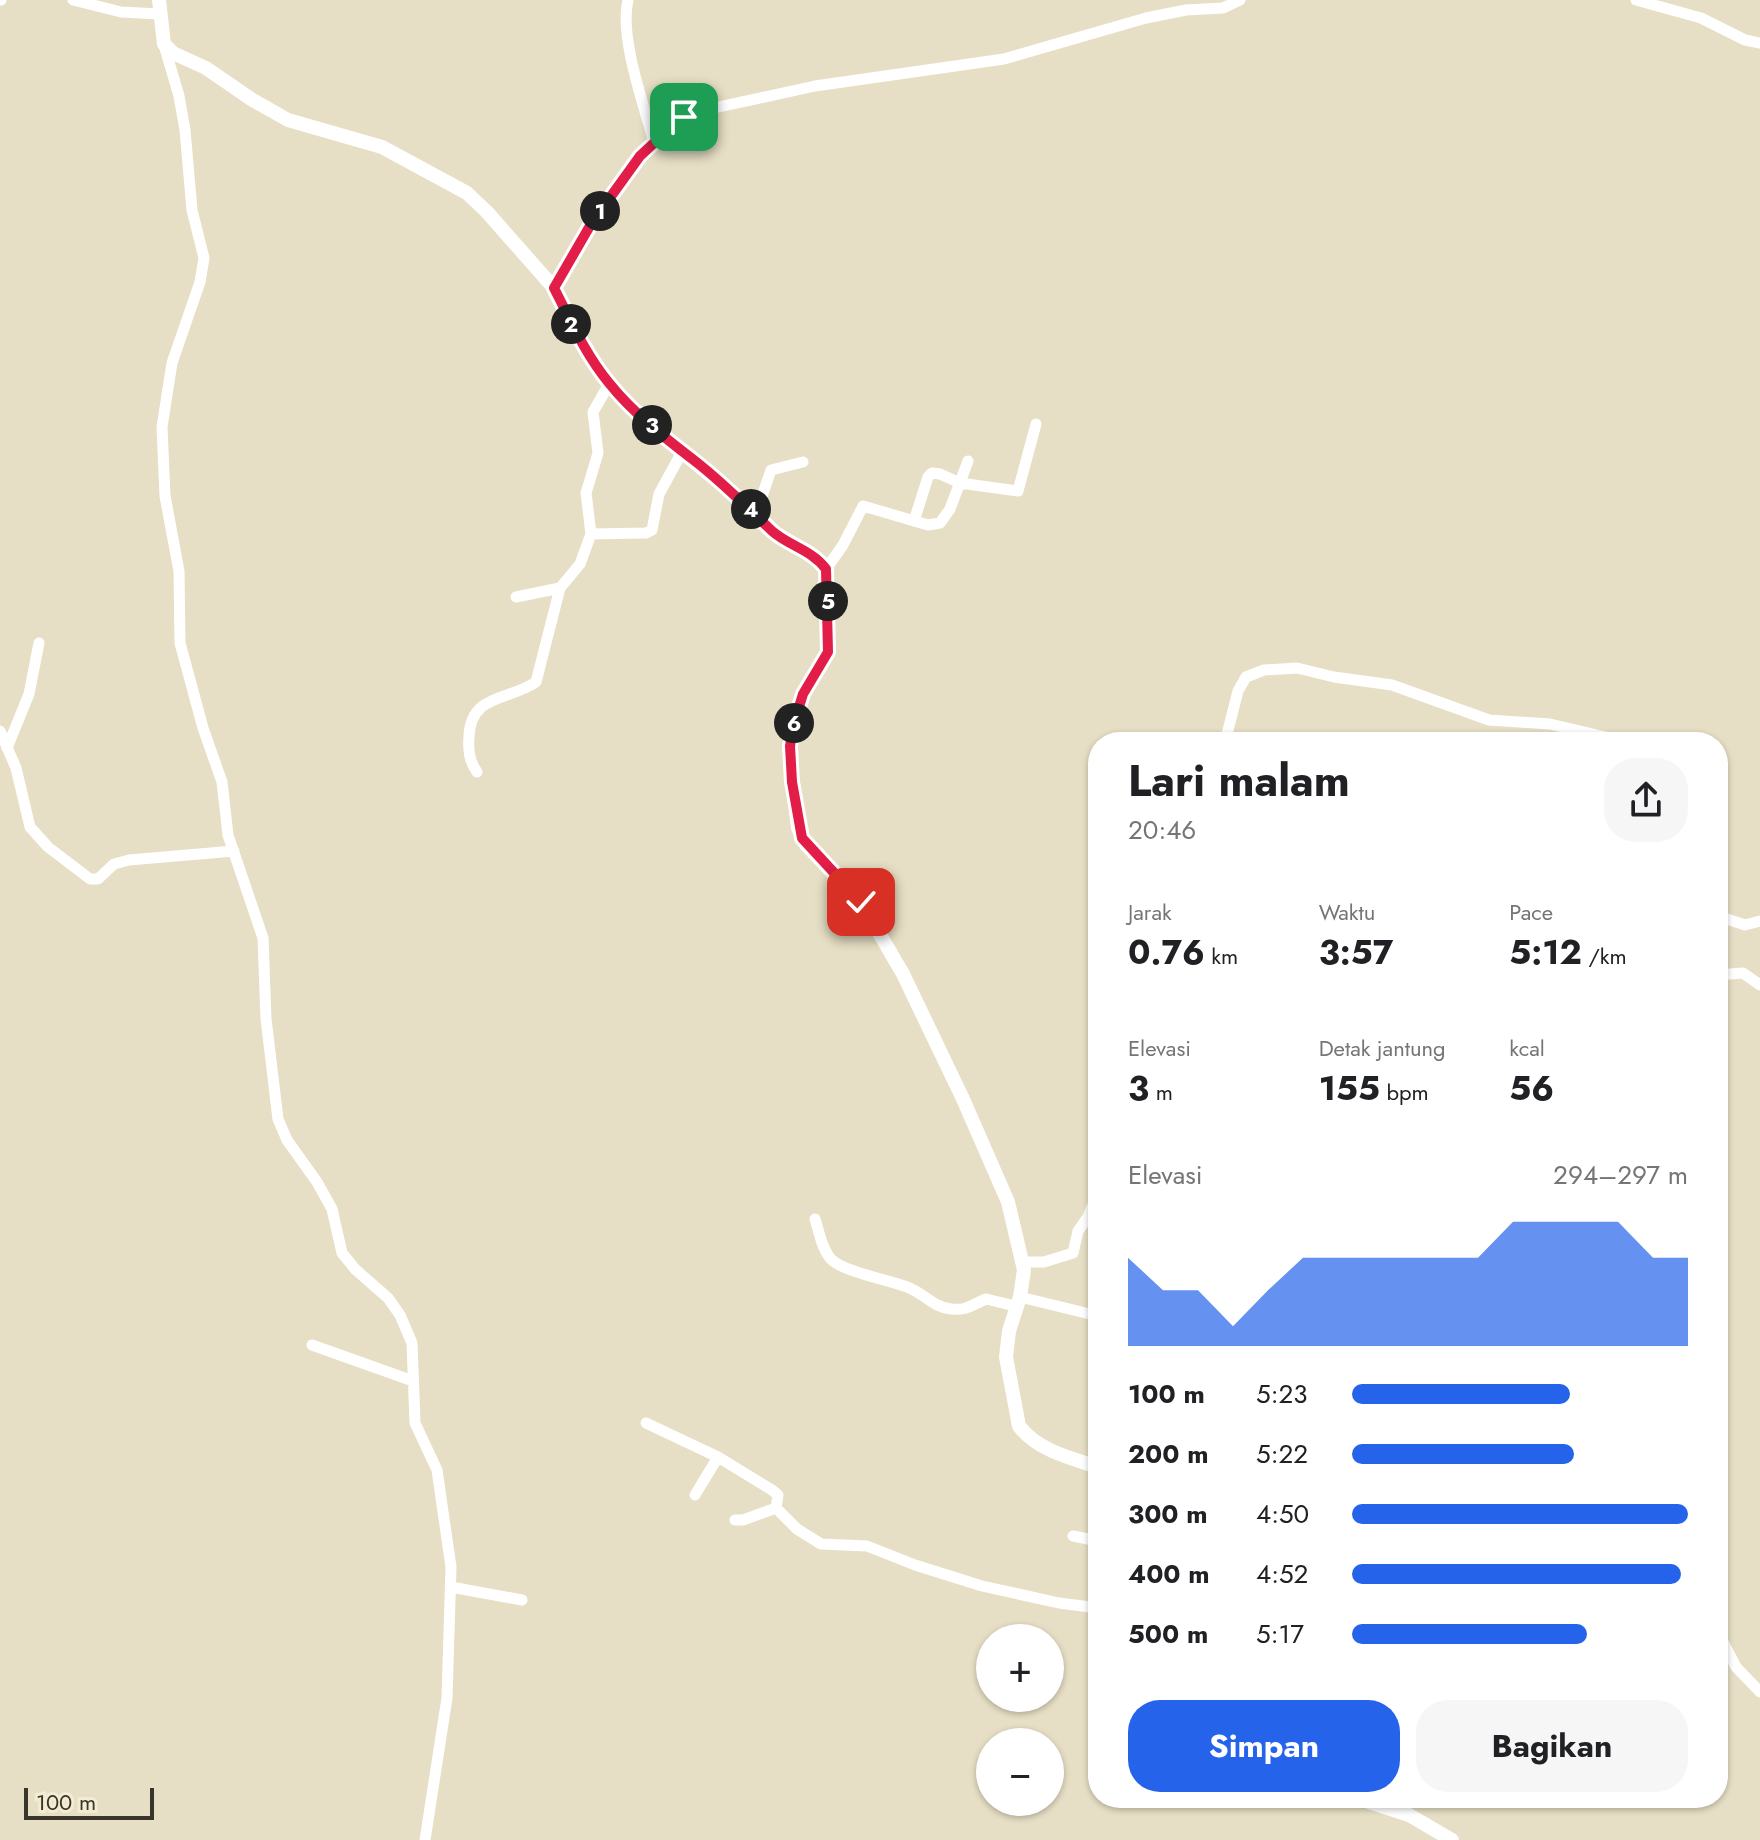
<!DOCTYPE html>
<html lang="id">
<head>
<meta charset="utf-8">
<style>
	body { margin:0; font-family:Jost,sans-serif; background:#f6f6f6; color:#202124; height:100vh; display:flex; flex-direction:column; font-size:30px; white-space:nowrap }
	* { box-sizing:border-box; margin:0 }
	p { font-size:26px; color:#757577 }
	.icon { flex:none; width:44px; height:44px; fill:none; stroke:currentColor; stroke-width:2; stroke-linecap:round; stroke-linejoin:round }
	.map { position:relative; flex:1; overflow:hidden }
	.details { position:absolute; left:1088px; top:732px; width:640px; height:1076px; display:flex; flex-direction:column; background:#fff; border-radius:32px; box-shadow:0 2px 6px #0004 }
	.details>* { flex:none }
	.fabs { position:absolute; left:976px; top:1624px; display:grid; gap:16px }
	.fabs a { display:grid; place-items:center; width:88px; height:88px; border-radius:50%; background:#fff; box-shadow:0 2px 6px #0004; font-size:40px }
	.scale { position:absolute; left:24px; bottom:20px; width:130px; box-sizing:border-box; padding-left:8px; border:4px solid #38352b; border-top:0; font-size:22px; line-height:28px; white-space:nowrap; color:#38352b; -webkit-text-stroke:6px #f4ecd2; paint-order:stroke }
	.pin { position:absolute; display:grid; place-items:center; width:68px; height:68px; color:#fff; margin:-34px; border-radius:16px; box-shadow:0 4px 12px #0006 }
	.km { position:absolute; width:40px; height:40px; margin:-20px; border-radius:50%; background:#222; color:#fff; font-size:22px; line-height:40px; text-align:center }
	.round { display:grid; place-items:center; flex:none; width:84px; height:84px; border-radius:32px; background:#f6f6f6 }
	.summary { display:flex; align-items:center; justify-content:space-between; height:136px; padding:0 40px }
	h1 { font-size:44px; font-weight:700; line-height:60px }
	.stats { display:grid; grid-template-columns:repeat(3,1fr); gap:12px; height:136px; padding:8px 40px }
	.stats div { display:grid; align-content:center }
	.stats b { font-size:34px; font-weight:700 }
	.stats small { font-size:22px; font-weight:400 }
	.stats p { font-size:22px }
	.chart { height:224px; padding:16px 40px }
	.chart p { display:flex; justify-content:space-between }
	.chart svg { width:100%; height:144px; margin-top:8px; fill:#2563eb; opacity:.7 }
	.cta { display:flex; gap:16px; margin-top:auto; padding:16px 40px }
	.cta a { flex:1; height:92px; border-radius:32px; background:#2563eb; color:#fff; font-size:32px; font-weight:700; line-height:92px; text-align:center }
	.cta a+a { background:#f6f6f6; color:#202124 }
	ul { padding:0 40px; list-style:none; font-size:26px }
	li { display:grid; grid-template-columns:128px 96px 1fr; align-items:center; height:60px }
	li i { height:20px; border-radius:10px; background:#2563eb }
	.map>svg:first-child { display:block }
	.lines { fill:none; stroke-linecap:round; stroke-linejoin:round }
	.minor { stroke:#fff; stroke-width:11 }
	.tertiary { stroke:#fff; stroke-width:14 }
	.route-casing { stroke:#fff; stroke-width:16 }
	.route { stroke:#e11d48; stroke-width:10 }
</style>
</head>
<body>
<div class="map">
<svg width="1760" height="1840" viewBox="0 0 1760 1840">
	<rect width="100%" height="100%" fill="#e6dfc5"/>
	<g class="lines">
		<path class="minor" d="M 0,0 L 1,0
			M 73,0 L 121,12 L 159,14
			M 628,0 C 619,37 644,105 654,143
			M 1636,0 L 1701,18 L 1745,40 L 1760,43
			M 164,45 L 179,96 L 185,130 L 192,210 L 204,258 L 200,282 L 172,363 L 162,427 L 165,496 L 179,571 L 180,643 L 203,728 L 222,782 L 228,835 L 263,938 L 266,1019 L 278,1119 L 287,1140 L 317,1182 L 332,1209 L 342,1253 L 355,1269 L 388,1298 L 400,1315 L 412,1343 L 415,1423 L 437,1470 L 451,1567 L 447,1698 L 425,1840
			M 554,288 L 591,224 L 640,156 L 654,143 L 681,128 L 686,114 L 815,86 L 1004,59 L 1146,18 L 1186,10 L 1223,8 L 1240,0
			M 756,514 L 771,470 L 803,462
			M 914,521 L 928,477 L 932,473 L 940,474 L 960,483 L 1018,491 L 1036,424
			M 591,534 L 646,533 L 652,530 L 659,494 L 682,452
			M 826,569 L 843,545 L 863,506 L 928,525 L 940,523 L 950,509 L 968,461
			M 516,597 L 560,588 L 580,564 L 591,534 L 586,493 L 598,453 L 593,412 L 609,384
			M 0,731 L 16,768 L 30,827 L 48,847 L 90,879 L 98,879 L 114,864 L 129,860 L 234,851
			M 1225,742 L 1238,691 L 1246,677 L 1264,670 L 1297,668 L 1334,677 L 1392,685 L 1489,720 L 1550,724 L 1627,742
			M 7,748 L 29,694 L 39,643
			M 477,772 C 469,761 468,750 469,736 C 471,694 508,701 536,682 L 560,588
			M 1718,916 L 1745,925 L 1760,921
			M 1718,975 L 1743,973 L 1760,985
			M 815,1219 C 819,1231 822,1250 831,1259 C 843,1272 890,1280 907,1287 C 924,1293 932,1307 951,1309 C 967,1311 973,1304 986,1299 L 1015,1306
			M 1023,1262 L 1044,1262 L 1073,1253 L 1078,1231 L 1088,1217 L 1098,1192
			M 1020,1297 L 1098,1316
			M 312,1345 L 413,1381
			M 646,1423 L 718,1457 L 772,1490 L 778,1495 L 776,1508 L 797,1529 L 821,1544 L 867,1546 L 915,1565 L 982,1586 L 1059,1603 L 1098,1608
			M 695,1495 L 718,1457
			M 735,1520 L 743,1520 L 776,1508
			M 1073,1536 L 1098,1541
			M 451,1587 L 522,1600
			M 1718,1632 L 1736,1667 L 1760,1692"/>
		<path class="tertiary" d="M 159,0 L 164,44 L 173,53 L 206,68 L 251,99 L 288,120 L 382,147 L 467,193 L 487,212 L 554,288 L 578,338 L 609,384 L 626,402 L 682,452 L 748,506 L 775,533 L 811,554 L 826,569 L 828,652 L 803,694 L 791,736 L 790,762 L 798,828 L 807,846 L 861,902 L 903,974 L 963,1099 L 1008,1202 L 1024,1270 L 1020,1297 L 1009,1331 L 1006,1357 L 1019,1426 C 1037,1450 1070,1458 1098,1467
			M 1357,1798 L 1409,1815 L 1452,1840"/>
	</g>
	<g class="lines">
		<g class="route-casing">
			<path id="route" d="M 684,117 L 681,128 L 654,143 L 640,156 L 591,224 L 554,288 C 571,321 585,354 609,383 C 633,413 665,438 695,461 C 722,482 747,507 772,531 C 789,546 812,550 826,569 L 828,652 L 803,694 L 794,723 L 790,746 L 792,782 L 802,838 L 861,902"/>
		</g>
		<use href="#route" class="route"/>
	</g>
</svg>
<div class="fabs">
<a>+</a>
<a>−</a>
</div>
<div class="scale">100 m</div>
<div class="pin" style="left:684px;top:117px;background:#1e9e55"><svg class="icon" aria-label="arrive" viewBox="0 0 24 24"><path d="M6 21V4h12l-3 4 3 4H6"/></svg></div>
<div class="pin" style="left:861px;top:902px;background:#d93025"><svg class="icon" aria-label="check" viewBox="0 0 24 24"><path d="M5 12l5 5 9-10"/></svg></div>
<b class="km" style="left:600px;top:211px">1</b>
<b class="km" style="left:571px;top:324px">2</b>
<b class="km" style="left:652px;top:425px">3</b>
<b class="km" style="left:751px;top:509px">4</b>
<b class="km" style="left:828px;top:601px">5</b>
<b class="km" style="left:794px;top:723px">6</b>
<section class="details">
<div class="summary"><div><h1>Lari malam</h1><p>20:46</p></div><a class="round"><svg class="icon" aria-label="share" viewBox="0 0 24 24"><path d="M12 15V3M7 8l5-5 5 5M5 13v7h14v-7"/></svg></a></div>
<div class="stats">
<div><p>Jarak</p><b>0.76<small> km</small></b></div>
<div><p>Waktu</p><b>3:57</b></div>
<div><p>Pace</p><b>5:12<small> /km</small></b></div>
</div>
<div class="stats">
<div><p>Elevasi</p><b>3<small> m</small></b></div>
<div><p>Detak jantung</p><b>155<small> bpm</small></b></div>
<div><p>kcal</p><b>56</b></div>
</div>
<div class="chart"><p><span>Elevasi</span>294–297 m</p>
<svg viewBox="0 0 160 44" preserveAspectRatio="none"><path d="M0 44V17L10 27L20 27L30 38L40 27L50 17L60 17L70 17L80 17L90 17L100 17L110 6L120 6L130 6L140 6L150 17L160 17V44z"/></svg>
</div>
<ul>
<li><b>100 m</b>5:23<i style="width:65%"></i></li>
<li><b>200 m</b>5:22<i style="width:66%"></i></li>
<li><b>300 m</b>4:50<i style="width:100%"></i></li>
<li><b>400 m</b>4:52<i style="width:98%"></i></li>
<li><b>500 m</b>5:17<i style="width:70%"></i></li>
</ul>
<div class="cta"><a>Simpan</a><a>Bagikan</a></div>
</section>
</div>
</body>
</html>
